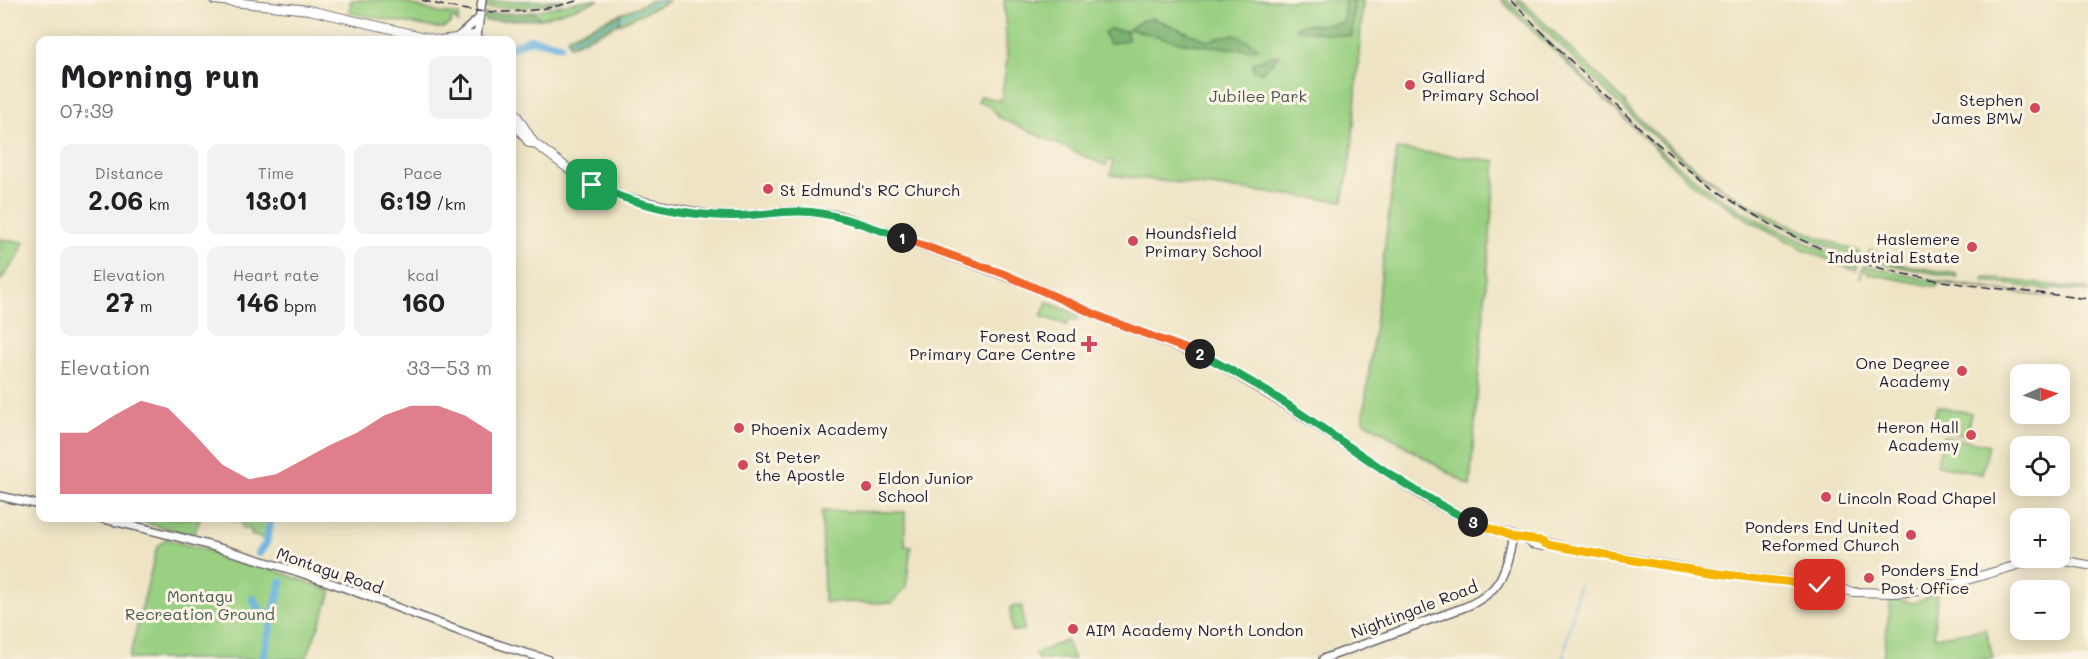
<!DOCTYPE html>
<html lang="en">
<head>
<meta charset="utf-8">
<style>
	body { margin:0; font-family:Mali,sans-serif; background:#f2f2f2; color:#202124; height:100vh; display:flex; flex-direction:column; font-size:22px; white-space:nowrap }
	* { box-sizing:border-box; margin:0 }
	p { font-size:20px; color:#757577 }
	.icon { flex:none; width:33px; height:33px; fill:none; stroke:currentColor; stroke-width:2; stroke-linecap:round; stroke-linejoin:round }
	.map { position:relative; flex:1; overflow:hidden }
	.side { position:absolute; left:36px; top:36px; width:480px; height:486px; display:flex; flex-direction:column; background:#fff; border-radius:12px; box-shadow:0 3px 15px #0003 }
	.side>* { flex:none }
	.needle { width:39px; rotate:87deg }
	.buttons { position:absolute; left:2010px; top:364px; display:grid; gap:12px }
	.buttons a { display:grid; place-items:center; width:60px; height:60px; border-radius:12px; background:#fff; box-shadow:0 3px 15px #0003; font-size:30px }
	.pin { position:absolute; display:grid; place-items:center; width:51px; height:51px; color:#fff; margin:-26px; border-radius:12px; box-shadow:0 3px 9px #0006 }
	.km { position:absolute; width:30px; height:30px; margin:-15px; border-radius:50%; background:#222; color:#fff; font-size:16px; line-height:30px; text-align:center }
	.round { display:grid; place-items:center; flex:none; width:63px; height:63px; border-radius:12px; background:#f2f2f2 }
	.headline { display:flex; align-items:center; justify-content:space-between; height:102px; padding:0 24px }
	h1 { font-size:33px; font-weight:800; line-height:45px }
	.metrics { display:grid; grid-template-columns:repeat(3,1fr); gap:9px; height:102px; padding:6px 24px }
	.metrics div { display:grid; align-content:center; border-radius:12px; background:#f2f2f2; text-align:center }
	.metrics b { font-size:26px; font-weight:800 }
	.metrics small { font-size:16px; font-weight:400 }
	.metrics p { font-size:16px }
	.chart { height:168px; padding:12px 24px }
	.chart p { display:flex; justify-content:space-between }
	.chart svg { width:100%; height:108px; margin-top:6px; fill:#d1495b; opacity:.7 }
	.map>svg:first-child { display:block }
	.green { fill:#9ad082; stroke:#5e795e; stroke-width:1.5 }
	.forest { fill:#7bb270; stroke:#4e6a56; stroke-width:1.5 }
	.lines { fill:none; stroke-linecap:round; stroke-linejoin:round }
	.stream { stroke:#68b2e0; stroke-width:1.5 }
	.river { stroke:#68b2e0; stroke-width:8 }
	.secondary-casing { stroke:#69666b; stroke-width:10 }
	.primary-casing { stroke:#69666b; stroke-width:10 }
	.secondary { stroke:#fff; stroke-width:7 }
	.primary { stroke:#fff; stroke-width:8 }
	.rail { stroke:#22223b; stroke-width:1.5; stroke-dasharray:9 4.5; stroke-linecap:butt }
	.split-1-casing { stroke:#fff; stroke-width:12 }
	.split-2-casing { stroke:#fff; stroke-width:12 }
	.split-3-casing { stroke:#fff; stroke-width:12 }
	.split-4-casing { stroke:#fff; stroke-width:12 }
	.split-1 { stroke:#22a559; stroke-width:8 }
	.split-2 { stroke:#f0652b; stroke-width:8 }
	.split-3 { stroke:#22a559; stroke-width:8 }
	.split-4 { stroke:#f5b400; stroke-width:8 }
	.poi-dot { fill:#d1495b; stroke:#fcf5e5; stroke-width:2 }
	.labels { text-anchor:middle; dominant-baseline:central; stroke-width:6; stroke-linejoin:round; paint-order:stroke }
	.poi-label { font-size:16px; fill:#22223b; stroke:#fcf5e5; text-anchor:start }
	.park-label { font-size:16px; fill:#465650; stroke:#fcf5e5 }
	.street-label { font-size:16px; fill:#22223b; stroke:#fcf5e5 }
</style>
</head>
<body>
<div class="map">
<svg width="2088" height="659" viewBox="0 0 2088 659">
	<rect width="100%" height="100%" fill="#fcf5e5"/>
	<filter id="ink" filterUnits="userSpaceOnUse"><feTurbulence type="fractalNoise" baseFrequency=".0167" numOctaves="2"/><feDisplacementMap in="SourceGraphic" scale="12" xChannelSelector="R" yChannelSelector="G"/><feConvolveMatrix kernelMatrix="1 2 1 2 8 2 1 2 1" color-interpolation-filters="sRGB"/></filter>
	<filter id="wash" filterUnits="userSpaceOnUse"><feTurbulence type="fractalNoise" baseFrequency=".008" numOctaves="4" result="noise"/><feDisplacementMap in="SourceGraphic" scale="24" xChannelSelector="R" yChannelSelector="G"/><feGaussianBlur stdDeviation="1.35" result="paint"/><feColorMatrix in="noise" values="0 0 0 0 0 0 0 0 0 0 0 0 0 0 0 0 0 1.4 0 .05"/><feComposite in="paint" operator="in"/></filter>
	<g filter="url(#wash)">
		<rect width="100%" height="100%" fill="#eee4c5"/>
		<path class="green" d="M 351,0 L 397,0 L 439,13 L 459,15 L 458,23 L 453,18 L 450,20 L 452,23 L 443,28 L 436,28 L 360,15 L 349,12 Z
			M 565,0 L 525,7 L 485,8 L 486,2 Z
			M 585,0 L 599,0 L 541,19 L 535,13 L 526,13 Z
			M 653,0 L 669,1 L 619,24 L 620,14 Z
			M 1004,0 L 1363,0 L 1352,148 L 1343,201 L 1111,175 L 1113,161 L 1108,160 L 1106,166 L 998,117 L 990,106 L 978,102 L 980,96 L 1001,101 L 1007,59 Z
			M 1501,0 L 1507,0 C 1571,63 1632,132 1703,185 C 1750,220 1803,244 1858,263 L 1856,271 L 1805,250 L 1747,219 L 1690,182 Z
			M 1515,0 L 1521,0 L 1626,103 L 1625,105 C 1656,134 1687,164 1723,188 C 1766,217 1812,236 1860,252 L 1860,258 C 1708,209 1624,108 1515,0 Z
			M 1397,149 L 1496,161 L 1470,486 L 1363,420 Z
			M 0,239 L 24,242 L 18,257 L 0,281 Z
			M 1871,250 L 1904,265 L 1956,274 L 1958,278 L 1865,260 Z
			M 1864,265 L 1923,279 L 2057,298 L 1938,283 L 1937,287 L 1870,274 L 1863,269 L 1860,279 Z
			M 1985,278 L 2088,289 L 2088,292 L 2054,288 L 2049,290 L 1983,281 Z
			M 1047,302 L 1079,315 L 1076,321 L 1069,319 L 1067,325 L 1041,316 Z
			M 1937,406 L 1971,413 L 1966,436 L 1932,428 Z
			M 1943,436 L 1989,445 L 1982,474 L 1937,465 Z
			M 822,511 L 905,512 L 905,546 L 911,546 L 906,588 L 892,603 L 824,602 Z
			M 126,518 L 201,518 L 193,535 Z
			M 232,518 L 270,518 L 265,539 L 251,535 L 252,530 L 242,528 L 243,523 L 231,520 Z
			M 166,539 L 260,565 L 332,591 L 306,659 L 129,659 L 157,547 Z
			M 1937,594 L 1934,637 L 1986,629 L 1993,659 L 1883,659 L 1891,598 L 1913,603 Z
			M 1022,606 L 1024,630 L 1012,631 L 1010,607 Z
			M 1066,640 L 1074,659 L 1038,659 L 1035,654 Z"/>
		<path class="forest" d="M 1345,0 L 1354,0 L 1352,37 L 1295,29 L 1298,25 C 1313,23 1328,27 1343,22 Z
			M 526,13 L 535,13 L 541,19 L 486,21 L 483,19 L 484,14 Z
			M 620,14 L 619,24 L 570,46 L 567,37 Z
			M 1153,18 L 1208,41 C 1233,32 1237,32 1259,48 L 1247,50 L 1184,43 L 1129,29 L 1141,21 Z
			M 1109,29 L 1127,31 L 1128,40 L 1109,44 L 1104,33 Z
			M 1271,56 L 1279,56 L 1261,73 L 1253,70 L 1253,63 Z"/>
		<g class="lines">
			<path class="stream" d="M 568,42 L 661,0
				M 281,588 L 285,583
				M 1563,659 L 1579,585"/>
			<path class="river" d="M 512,47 L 530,39 L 560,45
				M 259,553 L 266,543 L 271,518
				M 253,599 L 259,610 L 273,620
				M 263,659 L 281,582"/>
		</g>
	</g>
	<g filter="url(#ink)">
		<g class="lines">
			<g class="secondary-casing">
				<path id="secondary" d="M 459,36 L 477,20
					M 477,36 L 482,0
					M 0,496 L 40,505
					M 100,518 C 180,536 259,558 337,585 C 407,610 474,640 547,659
					M 1323,659 L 1465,607 C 1501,592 1505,573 1513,537"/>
			</g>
			<g class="primary-casing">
				<path id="primary" d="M 214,0 L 309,10 L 439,40
					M 440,40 L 456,38
					M 455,40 L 459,36 L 475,35 L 481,40
					M 512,108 L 534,143
					M 512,119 L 529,143 L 534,143 L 582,179 L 616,196 L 710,215 L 741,216 L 794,211 L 838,215 L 1027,284 L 1108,320 L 1214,361 L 1295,411 L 1424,497 L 1477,525 L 1528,540 L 1532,544 L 1544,546 L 1546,544
					M 1528,540 L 1532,539 L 1582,551 L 1723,574 L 1823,585 L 1853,592 L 1894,593 L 1933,590 L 2041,558
					M 2049,558 L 2088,565"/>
			</g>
			<use href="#secondary" class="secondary"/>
			<use href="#primary" class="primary"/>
			<path class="rail" d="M 422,0 C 473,16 528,16 580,0
				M 1510,0 C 1618,106 1709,215 1859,262 C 1932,285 2012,289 2088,299"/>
		</g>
	</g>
	<g class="lines" filter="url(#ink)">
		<g class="split-1-casing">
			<path id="split-1" d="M 592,185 C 634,205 687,216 734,216 C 760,216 785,209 811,212 C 840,215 874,228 902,238"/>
		</g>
		<g class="split-2-casing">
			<path id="split-2" d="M 902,238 L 1004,274 L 1108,320 L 1200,354"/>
		</g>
		<g class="split-3-casing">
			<path id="split-3" d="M 1200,354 C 1297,401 1376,475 1473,522"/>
		</g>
		<g class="split-4-casing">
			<path id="split-4" d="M 1473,522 L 1513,537 L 1544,541 L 1546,544 C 1636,562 1728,577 1820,585"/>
		</g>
		<use href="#split-1" class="split-1"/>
		<use href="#split-2" class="split-2"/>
		<use href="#split-3" class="split-3"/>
		<use href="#split-4" class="split-4"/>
	</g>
	<g class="poi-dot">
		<circle cx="1410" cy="85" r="6"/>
		<circle cx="2035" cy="108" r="6"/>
		<circle cx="768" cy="189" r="6"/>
		<circle cx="1133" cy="241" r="6"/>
		<circle cx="1972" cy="247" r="6"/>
		<path d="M1086 335h6v6h6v6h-6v6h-6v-6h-6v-6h6z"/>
		<circle cx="1962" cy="371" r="6"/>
		<circle cx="739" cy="428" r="6"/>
		<circle cx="1971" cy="435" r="6"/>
		<circle cx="743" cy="465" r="6"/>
		<circle cx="866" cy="486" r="6"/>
		<circle cx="1826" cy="497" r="6"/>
		<circle cx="1911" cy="535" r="6"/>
		<circle cx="1869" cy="578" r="6"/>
		<circle cx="1073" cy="629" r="6"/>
	</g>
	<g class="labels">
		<g class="poi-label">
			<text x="1422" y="76">Galliard<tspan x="1422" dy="18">Primary School</tspan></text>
			<text x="2023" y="99" text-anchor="end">Stephen<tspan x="2023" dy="18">James BMW</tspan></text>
			<text x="780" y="189">St Edmund's RC Church</text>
			<text x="1145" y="232">Houndsfield<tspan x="1145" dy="18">Primary School</tspan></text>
			<text x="1960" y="238" text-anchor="end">Haslemere<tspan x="1960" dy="18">Industrial Estate</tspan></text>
			<text x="1076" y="335" text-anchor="end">Forest Road<tspan x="1076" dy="18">Primary Care Centre</tspan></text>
			<text x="1950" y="362" text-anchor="end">One Degree<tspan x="1950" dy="18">Academy</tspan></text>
			<text x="1959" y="426" text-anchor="end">Heron Hall<tspan x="1959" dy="18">Academy</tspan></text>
			<text x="751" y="428">Phoenix Academy</text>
			<text x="755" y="456">St Peter<tspan x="755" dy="18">the Apostle</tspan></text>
			<text x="878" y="477">Eldon Junior<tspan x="878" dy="18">School</tspan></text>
			<text x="1838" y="497">Lincoln Road Chapel</text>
			<text x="1899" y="526" text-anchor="end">Ponders End United<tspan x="1899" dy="18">Reformed Church</tspan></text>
			<text x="1881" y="569">Ponders End<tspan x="1881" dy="18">Post Office</tspan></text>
			<text x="1085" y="629">AIM Academy North London</text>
		</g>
		<g class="park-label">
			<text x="1258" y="95">Jubilee Park</text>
			<text x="200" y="595">Montagu<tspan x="200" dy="18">Recreation Ground</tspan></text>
		</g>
		<g class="street-label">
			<text transform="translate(330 570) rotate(19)">Montagu Road</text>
			<text transform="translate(1414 609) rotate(-21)">Nightingale Road</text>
		</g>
	</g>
</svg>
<div class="buttons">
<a><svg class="needle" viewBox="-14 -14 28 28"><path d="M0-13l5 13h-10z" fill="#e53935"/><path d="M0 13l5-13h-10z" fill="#757577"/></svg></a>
<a><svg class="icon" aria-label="locate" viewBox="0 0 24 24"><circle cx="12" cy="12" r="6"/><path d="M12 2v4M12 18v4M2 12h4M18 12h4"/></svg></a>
<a>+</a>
<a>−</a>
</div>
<div class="pin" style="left:592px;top:185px;background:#1e9e55"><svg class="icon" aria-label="arrive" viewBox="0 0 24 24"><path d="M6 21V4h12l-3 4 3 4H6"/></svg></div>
<div class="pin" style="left:1820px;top:585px;background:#d93025"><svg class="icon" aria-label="check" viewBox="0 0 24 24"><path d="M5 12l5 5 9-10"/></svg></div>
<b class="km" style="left:902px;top:238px">1</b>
<b class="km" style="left:1200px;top:354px">2</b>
<b class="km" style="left:1473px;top:522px">3</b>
<section class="side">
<div class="headline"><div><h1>Morning run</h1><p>07:39</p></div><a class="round"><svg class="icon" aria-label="share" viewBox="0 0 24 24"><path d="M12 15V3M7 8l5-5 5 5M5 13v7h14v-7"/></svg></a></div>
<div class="metrics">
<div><p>Distance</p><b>2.06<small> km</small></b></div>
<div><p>Time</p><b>13:01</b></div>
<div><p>Pace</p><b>6:19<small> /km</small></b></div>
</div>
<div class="metrics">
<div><p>Elevation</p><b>27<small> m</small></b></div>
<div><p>Heart rate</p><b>146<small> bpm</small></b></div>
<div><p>kcal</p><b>160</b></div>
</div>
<div class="chart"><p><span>Elevation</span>33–53 m</p>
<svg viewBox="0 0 160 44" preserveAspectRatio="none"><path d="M0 44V19L10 19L20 12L30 6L40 9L50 20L60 32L70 38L80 36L90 30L100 24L110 19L120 12L130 8L140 8L150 12L160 19V44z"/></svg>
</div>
</section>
</div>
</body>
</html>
